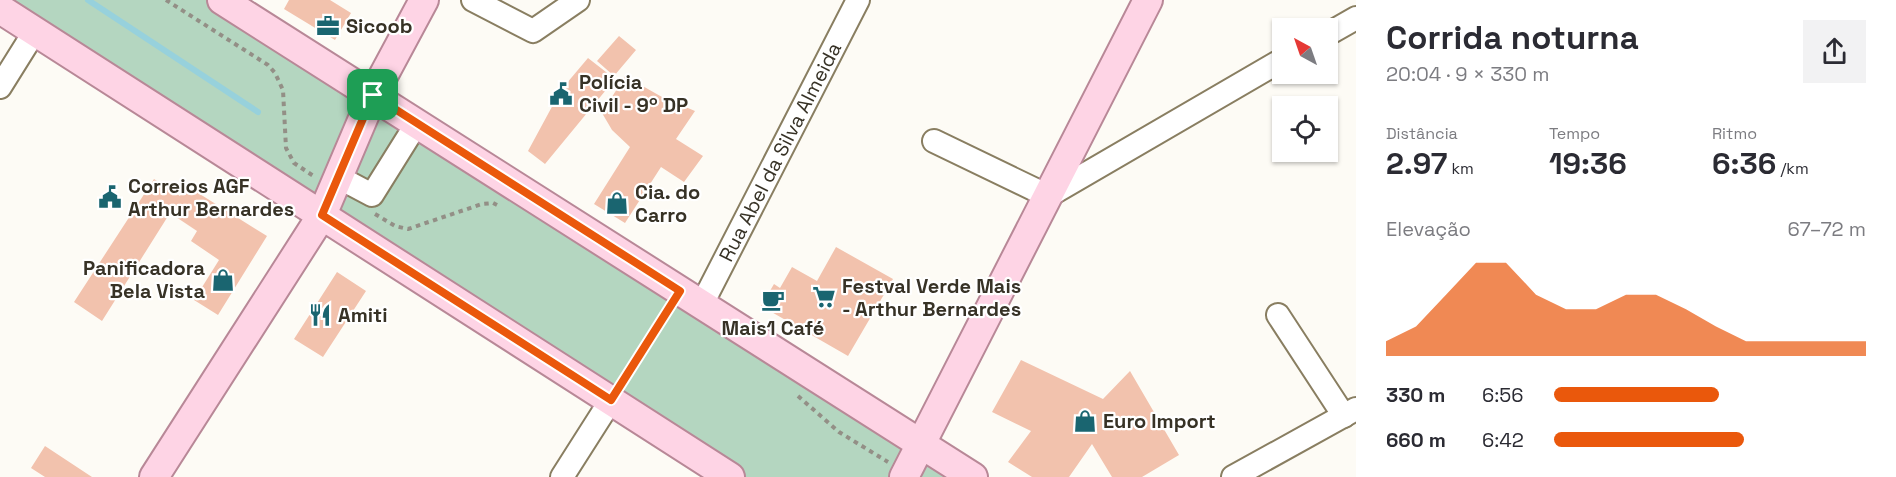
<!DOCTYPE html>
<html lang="pt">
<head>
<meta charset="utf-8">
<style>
	body { margin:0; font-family:"Space Grotesk",sans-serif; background:#f2f2f3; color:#2b2b33; height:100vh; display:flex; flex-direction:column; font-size:22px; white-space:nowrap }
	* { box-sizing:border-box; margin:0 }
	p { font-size:20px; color:#7c7c81 }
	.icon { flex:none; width:33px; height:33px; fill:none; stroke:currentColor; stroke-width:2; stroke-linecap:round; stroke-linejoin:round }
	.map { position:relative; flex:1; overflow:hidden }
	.drawer { display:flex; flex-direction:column; background:#fff; width:540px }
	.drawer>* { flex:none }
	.needle { width:39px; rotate:320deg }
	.controls { position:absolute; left:1272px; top:18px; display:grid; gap:12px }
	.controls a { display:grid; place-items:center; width:66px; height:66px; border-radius:0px; background:#fff; box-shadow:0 2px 4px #0004; font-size:30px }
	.pin { position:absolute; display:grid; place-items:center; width:51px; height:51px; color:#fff; margin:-26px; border-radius:12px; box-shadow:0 3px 9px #0006 }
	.round { display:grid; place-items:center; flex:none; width:63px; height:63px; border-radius:0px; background:#f2f2f3 }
	.head { display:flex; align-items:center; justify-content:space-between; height:102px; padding:0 30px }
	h1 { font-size:33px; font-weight:800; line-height:45px }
	.metrics { display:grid; grid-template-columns:repeat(3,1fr); gap:9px; height:102px; padding:6px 30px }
	.metrics div { display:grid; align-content:center }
	.metrics b { font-size:30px; font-weight:800 }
	.metrics small { font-size:16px; font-weight:400 }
	.metrics p { font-size:16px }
	.chart { height:168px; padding:12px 30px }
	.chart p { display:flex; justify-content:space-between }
	.chart svg { width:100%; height:108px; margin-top:6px; fill:#ea580c; opacity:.7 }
	ul { padding:0 30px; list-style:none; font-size:20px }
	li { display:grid; grid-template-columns:96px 72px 1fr; align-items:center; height:45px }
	li i { height:15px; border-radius:8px; background:#ea580c }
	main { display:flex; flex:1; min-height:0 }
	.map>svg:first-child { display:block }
	.green { fill:#b4d6c0 }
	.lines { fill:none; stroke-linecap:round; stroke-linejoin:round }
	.stream { stroke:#97d1dc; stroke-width:6 }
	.building { fill:#f2c2ad }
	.minor-casing { stroke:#897e61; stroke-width:26 }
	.major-casing { stroke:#b88897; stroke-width:32 }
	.path { stroke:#938f86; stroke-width:4; stroke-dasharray:4.5 4.5; stroke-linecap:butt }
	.minor { stroke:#fff; stroke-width:22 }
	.major { stroke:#fed4e5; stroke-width:28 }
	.route-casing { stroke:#fff; stroke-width:12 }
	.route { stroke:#ea580c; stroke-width:8 }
	.labels { text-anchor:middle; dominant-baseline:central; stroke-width:4.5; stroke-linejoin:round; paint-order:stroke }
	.poi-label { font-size:20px; font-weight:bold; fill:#373226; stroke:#fff; text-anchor:start }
	.street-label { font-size:20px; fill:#373226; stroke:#fff }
</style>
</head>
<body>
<main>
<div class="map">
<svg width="1356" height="477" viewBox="0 0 1356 477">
	<rect width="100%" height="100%" fill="#fdfbf5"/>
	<path class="green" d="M 14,0 L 217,0 L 955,477 L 743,477 L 283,180 Z"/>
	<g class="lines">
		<path class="stream" d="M 88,0 L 258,112"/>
	</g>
	<path class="building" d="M 289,0 L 330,0 L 351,13 L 335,40 L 284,9 Z
		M 619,36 L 636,50 L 614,76 L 597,61 Z
		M 588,58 L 615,79 L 545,164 L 528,151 L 561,90 Z
		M 625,76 L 662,97 L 695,111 L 676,139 L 703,156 L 684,182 L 661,167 L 625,223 L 594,204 L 630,147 L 612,130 L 602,113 Z
		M 154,179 L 180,196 L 187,186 L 267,236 L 218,315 L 194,300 L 219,260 L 191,241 L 197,231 L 170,213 L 102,321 L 74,302 Z
		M 836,247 L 893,279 L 848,356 L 761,306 L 774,284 L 780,288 L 792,267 L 817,281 Z
		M 337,272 L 366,291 L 323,357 L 294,339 Z
		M 1021,360 L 1103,399 L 1130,371 L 1179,455 L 1142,477 L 1112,477 L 1092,444 L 1069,477 L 1032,477 L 1008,462 L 1031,431 L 992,412 Z
		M 45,446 L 92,477 L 45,477 L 31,468 Z"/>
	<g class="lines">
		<g class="minor-casing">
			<g id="minor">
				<path d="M 473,0 L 533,31 L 578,0"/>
				<path d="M 1328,34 L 1356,18"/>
				<path d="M 0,87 L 35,31"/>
				<path d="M 934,141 L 1048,196 L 1282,60"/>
				<path d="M 338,177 L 372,195 L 417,123"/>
				<path id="s1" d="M 702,304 L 858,0"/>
				<path d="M 1278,315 L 1344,416"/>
				<path d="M 562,477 L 611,400"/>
				<path d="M 1233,477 L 1356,409"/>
			</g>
		</g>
		<g class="major-casing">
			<path id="major" d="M 222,0 L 973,477
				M 0,9 L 730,477
				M 154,477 L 322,215 L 373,95 L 424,0
				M 904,477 L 1148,0"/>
		</g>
		<path class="path" d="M 166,0 L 268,65 L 275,73 L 283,90 L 286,148 L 294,163 L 315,177
			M 375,214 L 395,226 L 408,229 L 482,204 L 493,203 L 497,205
			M 623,382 L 668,310
			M 798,396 L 839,432 L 888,462"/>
		<use href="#minor" class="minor"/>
		<use href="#major" class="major"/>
	</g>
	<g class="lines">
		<g class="route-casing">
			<path id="route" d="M 373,95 L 680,291 L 611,400 L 322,215 Z"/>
		</g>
		<use href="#route" class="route"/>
	</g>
	<defs>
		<g id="office-bare" transform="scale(1.8)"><path d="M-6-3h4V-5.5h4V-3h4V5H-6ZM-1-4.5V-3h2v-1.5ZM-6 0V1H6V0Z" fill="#1a6570" stroke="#fff" stroke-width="2.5" paint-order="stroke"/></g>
		<g id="civic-bare" transform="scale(1.8)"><path d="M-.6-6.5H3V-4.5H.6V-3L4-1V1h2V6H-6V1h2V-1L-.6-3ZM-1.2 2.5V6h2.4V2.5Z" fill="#1a6570" stroke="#fff" stroke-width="2.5" paint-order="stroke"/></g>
		<g id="shop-bare" transform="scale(1.8)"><path d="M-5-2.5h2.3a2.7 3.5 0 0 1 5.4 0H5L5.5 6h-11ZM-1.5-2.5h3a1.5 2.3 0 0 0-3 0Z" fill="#1a6570" stroke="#fff" stroke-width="2.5" paint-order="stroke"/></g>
		<g id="supermarket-bare" transform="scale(1.8)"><path d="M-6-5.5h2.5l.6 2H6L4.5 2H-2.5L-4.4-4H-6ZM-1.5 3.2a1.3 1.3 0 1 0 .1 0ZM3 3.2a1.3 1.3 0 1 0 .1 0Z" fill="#1a6570" stroke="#fff" stroke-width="2.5" paint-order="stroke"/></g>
		<g id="cafe-bare" transform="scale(1.8)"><path d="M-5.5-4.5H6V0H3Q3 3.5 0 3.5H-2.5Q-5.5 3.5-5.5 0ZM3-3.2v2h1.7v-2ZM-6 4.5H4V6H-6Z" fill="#1a6570" stroke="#fff" stroke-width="2.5" paint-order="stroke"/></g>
		<g id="restaurant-bare" transform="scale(1.8)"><path d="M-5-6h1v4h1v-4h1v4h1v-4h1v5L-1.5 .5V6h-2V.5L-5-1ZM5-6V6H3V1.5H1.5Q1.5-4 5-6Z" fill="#1a6570" stroke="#fff" stroke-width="2.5" paint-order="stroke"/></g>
	</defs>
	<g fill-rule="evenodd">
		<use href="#office-bare" x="328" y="26"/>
		<use href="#civic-bare" x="561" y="94"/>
		<use href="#civic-bare" x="110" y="197"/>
		<use href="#shop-bare" x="617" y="203"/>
		<use href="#shop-bare" x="223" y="280"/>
		<use href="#supermarket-bare" x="824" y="297"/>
		<use href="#cafe-bare" x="773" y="300"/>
		<use href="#restaurant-bare" x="320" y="315"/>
		<use href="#shop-bare" x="1085" y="421"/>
	</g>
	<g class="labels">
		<g class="poi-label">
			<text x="346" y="26">Sicoob</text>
			<text x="579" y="82">Polícia<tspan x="579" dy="23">Civil - 9º DP</tspan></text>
			<text x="128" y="186">Correios AGF<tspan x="128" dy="23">Arthur Bernardes</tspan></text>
			<text x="635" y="192">Cia. do<tspan x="635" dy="23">Carro</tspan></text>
			<text x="205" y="268" text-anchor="end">Panificadora<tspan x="205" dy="23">Bela Vista</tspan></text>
			<text x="842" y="286">Festval Verde Mais<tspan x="842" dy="23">- Arthur Bernardes</tspan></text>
			<text x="338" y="315">Amiti</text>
			<text x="773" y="328" text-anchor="middle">Mais1 Café</text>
			<text x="1103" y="421">Euro Import</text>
		</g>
		<g class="street-label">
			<text stroke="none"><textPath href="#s1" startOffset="171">Rua Abel da Silva Almeida</textPath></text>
		</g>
	</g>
</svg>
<div class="controls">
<a><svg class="needle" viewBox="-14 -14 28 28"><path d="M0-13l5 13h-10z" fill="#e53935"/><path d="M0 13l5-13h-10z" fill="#7c7c81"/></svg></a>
<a><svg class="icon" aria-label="locate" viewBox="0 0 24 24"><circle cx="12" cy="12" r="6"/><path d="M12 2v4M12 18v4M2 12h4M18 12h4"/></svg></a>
</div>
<div class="pin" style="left:373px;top:95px;background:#1e9e55"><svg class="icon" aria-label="arrive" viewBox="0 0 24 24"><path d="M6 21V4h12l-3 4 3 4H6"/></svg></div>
</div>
<section class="drawer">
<div class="head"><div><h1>Corrida noturna</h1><p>20:04 · 9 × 330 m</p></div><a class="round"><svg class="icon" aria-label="share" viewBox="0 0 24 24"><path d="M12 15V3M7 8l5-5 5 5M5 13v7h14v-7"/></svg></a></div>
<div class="metrics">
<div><p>Distância</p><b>2.97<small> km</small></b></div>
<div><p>Tempo</p><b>19:36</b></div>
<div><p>Ritmo</p><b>6:36<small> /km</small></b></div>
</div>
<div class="chart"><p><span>Elevação</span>67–72 m</p>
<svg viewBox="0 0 160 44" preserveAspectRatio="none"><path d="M0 44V38L10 32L20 19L30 6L40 6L50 19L60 25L70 25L80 19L90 19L100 25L110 32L120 38L130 38L140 38L150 38L160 38V44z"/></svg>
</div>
<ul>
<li><b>330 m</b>6:56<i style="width:53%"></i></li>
<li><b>660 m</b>6:42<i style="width:61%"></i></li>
</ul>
</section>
</main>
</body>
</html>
